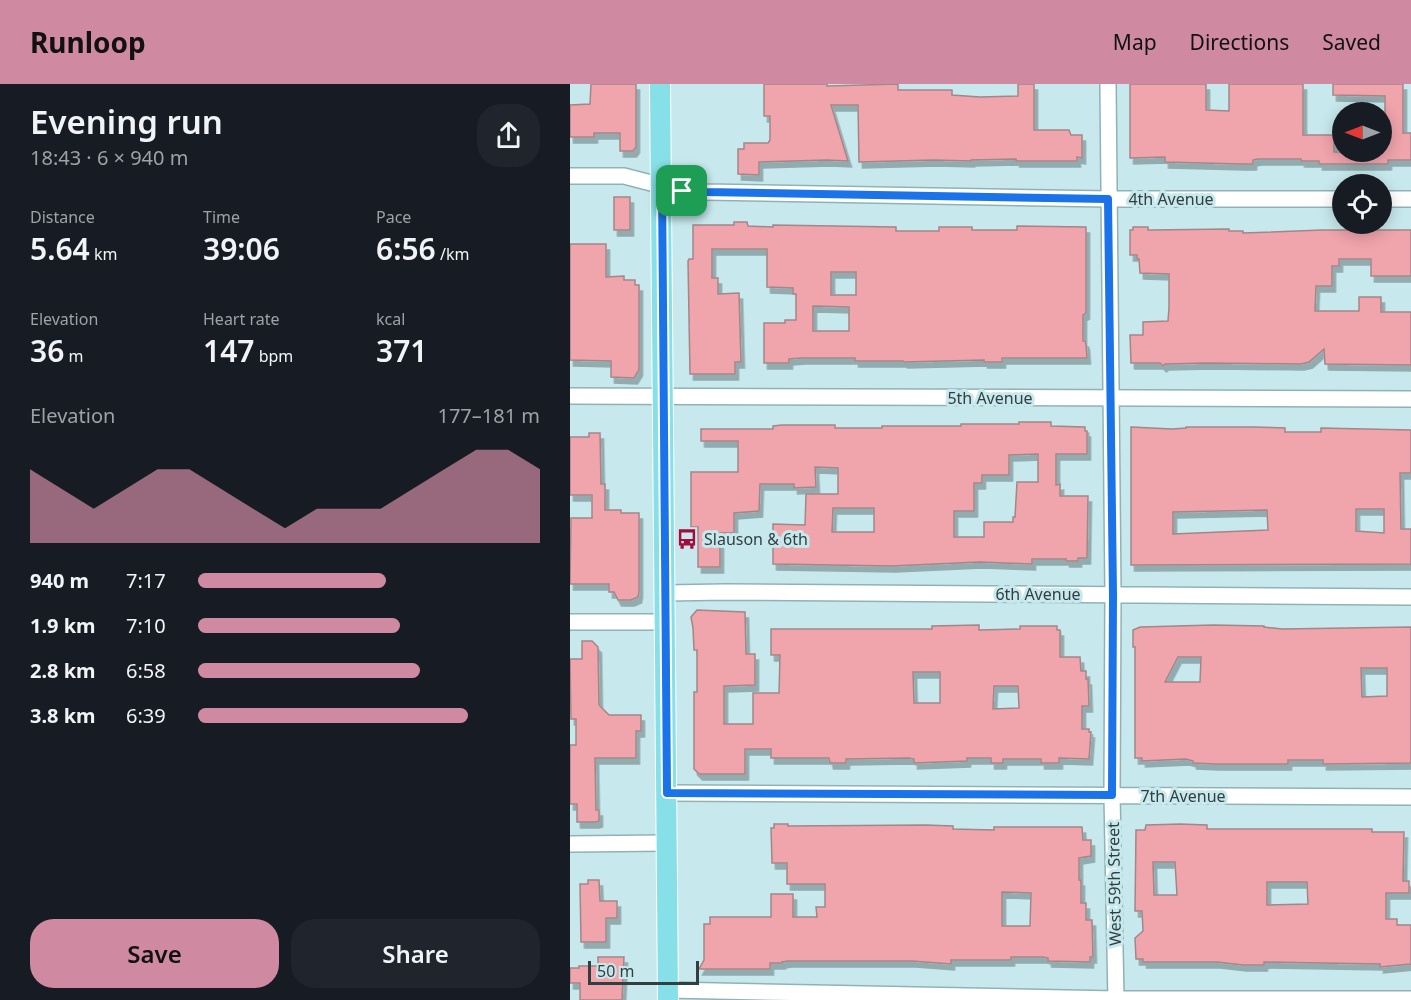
<!DOCTYPE html>
<html lang="en">
<head>
<meta charset="utf-8">
<style>
	body { margin:0; font-family:"Noto Sans",sans-serif; background:#20242c; color:#f1f3f6; height:100vh; display:flex; flex-direction:column; font-size:22px; white-space:nowrap }
	* { box-sizing:border-box; margin:0 }
	p { font-size:20px; color:#9ea1a6 }
	.icon { flex:none; width:33px; height:33px; fill:none; stroke:currentColor; stroke-width:2; stroke-linecap:round; stroke-linejoin:round }
	.map { position:relative; flex:1; overflow:hidden }
	.panel { display:flex; flex-direction:column; background:#171b24; width:570px }
	.panel>* { flex:none }
	.needle { width:39px; rotate:270deg }
	.buttons { position:absolute; left:762px; top:18px; display:grid; gap:12px }
	.buttons a { display:grid; place-items:center; width:60px; height:60px; border-radius:50%; background:#171b24; box-shadow:0 3px 15px #0003; font-size:30px }
	.scale { position:absolute; left:18px; bottom:15px; width:111px; box-sizing:border-box; padding-left:6px; border:3px solid #323f41; border-top:0; font-size:16px; line-height:21px; white-space:nowrap; color:#323f41; -webkit-text-stroke:4px #c7e9ed; paint-order:stroke }
	.pin { position:absolute; display:grid; place-items:center; width:51px; height:51px; color:#fff; margin:-26px; border-radius:12px; box-shadow:0 3px 9px #0006 }
	.round { display:grid; place-items:center; flex:none; width:63px; height:63px; border-radius:24px; background:#20242c }
	.summary { display:flex; align-items:center; justify-content:space-between; height:102px; padding:0 30px }
	h1 { font-size:33px; font-weight:600; line-height:45px }
	.stats { display:grid; grid-template-columns:repeat(3,1fr); gap:9px; height:102px; padding:6px 30px }
	.stats div { display:grid; align-content:center }
	.stats b { font-size:30px; font-weight:600 }
	.stats small { font-size:16px; font-weight:400 }
	.stats p { font-size:16px }
	.chart { height:168px; padding:12px 30px }
	.chart p { display:flex; justify-content:space-between }
	.chart svg { width:100%; height:108px; margin-top:6px; fill:#cf8aa2; opacity:.7 }
	.primary-button { display:flex; gap:12px; margin-top:auto; padding:12px 30px }
	.primary-button a { flex:1; height:69px; border-radius:24px; background:#cf8aa2; color:#111; font-size:24px; font-weight:600; line-height:69px; text-align:center }
	.primary-button a+a { background:#20242c; color:#f1f3f6 }
	ul { padding:0 30px; list-style:none; font-size:20px }
	li { display:grid; grid-template-columns:96px 72px 1fr; align-items:center; height:45px }
	li i { height:15px; border-radius:8px; background:#cf8aa2 }
	header { display:flex; align-items:center; gap:36px; box-sizing:border-box; height:84px; padding:0 30px; background:#cf8aa2; color:#111 }
	header strong { font-size:28px }
	nav { display:flex; gap:33px; margin-inline-start:auto; font-size:21px }
	main { display:flex; flex:1; min-height:0 }
	.map>svg:first-child { display:block }
	.building { fill:#f0a4ac; stroke:#a38688; stroke-width:1.5; fill-rule:evenodd; filter:url(#shadow) }
	.lines { fill:none; stroke-linecap:round; stroke-linejoin:round }
	.minor-casing { stroke:#91b2b5; stroke-width:18 }
	.major-casing { stroke:#fff; stroke-width:22 }
	.minor { stroke:#fff; stroke-width:15 }
	.major { stroke:#87dfe7; stroke-width:20 }
	.route-casing { stroke:#fff; stroke-width:12 }
	.route { stroke:#1a73e8; stroke-width:8 }
	.labels { text-anchor:middle; dominant-baseline:central; stroke-width:6; stroke-linejoin:round; paint-order:stroke }
	.street-label { font-size:16px; fill:#323f41; stroke:#c7e9ed }
	.poi-label { font-size:16px; fill:#323f41; stroke:#c7e9ed; text-anchor:start }
</style>
</head>
<body>
<header>
<strong>Runloop</strong>
<nav><a>Map</a><a>Directions</a><a>Saved</a></nav>
</header>
<main>
<section class="panel">
<div class="summary"><div><h1>Evening run</h1><p>18:43 · 6 × 940 m</p></div><a class="round"><svg class="icon" aria-label="share" viewBox="0 0 24 24"><path d="M12 15V3M7 8l5-5 5 5M5 13v7h14v-7"/></svg></a></div>
<div class="stats">
<div><p>Distance</p><b>5.64<small> km</small></b></div>
<div><p>Time</p><b>39:06</b></div>
<div><p>Pace</p><b>6:56<small> /km</small></b></div>
</div>
<div class="stats">
<div><p>Elevation</p><b>36<small> m</small></b></div>
<div><p>Heart rate</p><b>147<small> bpm</small></b></div>
<div><p>kcal</p><b>371</b></div>
</div>
<div class="chart"><p><span>Elevation</span>177–181 m</p>
<svg viewBox="0 0 160 44" preserveAspectRatio="none"><path d="M0 44V14L10 22L20 30L30 22L40 14L50 14L60 22L70 30L80 38L90 30L100 30L110 30L120 22L130 14L140 6L150 6L160 14V44z"/></svg>
</div>
<ul>
<li><b>940 m</b>7:17<i style="width:55%"></i></li>
<li><b>1.9 km</b>7:10<i style="width:59%"></i></li>
<li><b>2.8 km</b>6:58<i style="width:65%"></i></li>
<li><b>3.8 km</b>6:39<i style="width:79%"></i></li>
</ul>
<div class="primary-button"><a>Save</a><a>Share</a></div>
</section>
<div class="map">
<svg width="841" height="916" viewBox="0 0 841 916">
	<defs>
		<filter id="shadow"><feDropShadow dx="3.5" dy="6" stdDeviation="0" flood-color="#0004"/></filter>
	</defs>
	<rect width="100%" height="100%" fill="#c7e9ed"/>
	<path class="building" d="M 21,0 L 66,0 L 66,63 L 63,67 L 50,67 L 50,49 L 24,49 L 24,53 L 0,53 L 0,21 L 20,20 Z
		M 194,0 L 257,0 L 257,2 L 328,0 L 328,6 L 382,6 L 382,11 L 410,13 L 448,12 L 448,0 L 464,0 L 464,46 L 499,46 L 501,51 L 512,51 L 512,74 L 507,73 L 507,77 L 446,77 L 446,75 L 401,76 L 401,77 L 364,76 L 289,78 L 288,21 L 261,21 L 278,77 L 257,76 L 189,78 L 189,91 L 168,90 L 168,65 L 174,65 L 174,59 L 198,59 L 200,56 L 200,32 L 194,32 Z
		M 560,0 L 636,0 L 636,26 L 659,27 L 659,0 L 733,0 L 733,51 L 764,51 L 764,68 L 812,68 L 812,46 L 815,46 L 815,12 L 763,11 L 763,0 L 833,0 L 833,49 L 841,49 L 841,76 L 818,76 L 818,80 L 749,80 L 749,77 L 731,77 L 731,75 L 688,75 L 683,76 L 683,80 L 671,80 L 595,78 L 595,73 L 560,74 Z
		M 44,113 L 60,113 L 60,146 L 44,146 Z
		M 164,138 L 177,138 L 178,142 L 203,143 L 203,141 L 326,143 L 326,147 L 369,147 L 369,143 L 402,143 L 402,146 L 447,146 L 447,142 L 516,143 L 516,229 L 513,231 L 513,257 L 515,257 L 516,260 L 517,274 L 432,274 L 432,278 L 414,278 L 414,276 L 334,278 L 333,277 L 285,277 L 285,274 L 232,274 L 219,275 L 219,279 L 194,279 L 194,239 L 215,239 L 215,236 L 226,236 L 226,210 L 223,210 L 223,204 L 197,203 L 197,165 L 142,165 L 142,194 L 148,194 L 148,210 L 169,209 L 171,278 L 165,278 L 165,290 L 120,290 L 118,177 L 119,175 L 123,175 L 123,141 L 164,141 ZM 261,188 L 286,188 L 286,211 L 261,211 ZM 243,222 L 279,223 L 279,247 L 243,247 Z
		M 563,143 L 578,143 L 578,146 L 581,146 L 659,145 L 659,147 L 673,147 L 673,149 L 752,146 L 841,146 L 841,192 L 801,192 L 801,175 L 769,175 L 769,182 L 762,182 L 762,202 L 746,202 L 745,227 L 789,227 L 789,213 L 811,213 L 811,228 L 841,228 L 841,281 L 755,280 L 754,265 L 739,278 L 731,280 L 639,279 L 595,280 L 593,282 L 590,279 L 561,279 L 560,251 L 573,251 L 573,238 L 598,237 L 599,223 L 599,190 L 570,189 L 569,175 L 567,175 L 567,171 L 560,171 L 560,146 L 563,146 Z
		M 0,160 L 36,160 L 36,193 L 54,192 L 54,196 L 65,196 L 65,201 L 69,201 L 69,286 L 64,294 L 41,293 L 41,277 L 0,276 Z
		M 449,338 L 481,338 L 481,342 L 515,343 L 515,347 L 517,347 L 517,370 L 486,370 L 486,401 L 490,400 L 490,412 L 518,412 L 517,474 L 508,474 L 508,477 L 496,477 L 496,475 L 462,475 L 462,480 L 409,478 L 322,482 L 203,480 L 203,440 L 235,441 L 236,410 L 268,410 L 268,384 L 245,383 L 246,403 L 224,404 L 224,400 L 190,400 L 189,427 L 164,429 L 164,449 L 150,449 L 150,483 L 128,483 L 128,443 L 121,443 L 121,388 L 168,388 L 168,357 L 131,357 L 131,345 L 203,345 L 203,342 L 212,341 L 265,341 L 265,344 L 312,344 L 312,342 L 391,342 L 391,340 L 449,340 ZM 468,370 L 468,398 L 447,398 L 445,433 L 443,433 L 443,438 L 414,438 L 414,453 L 384,453 L 384,427 L 404,427 L 404,399 L 412,399 L 412,391 L 439,391 L 439,371 ZM 263,424 L 304,424 L 304,448 L 262,448 Z
		M 561,343 L 602,345 L 616,344 L 616,343 L 684,343 L 715,344 L 715,348 L 751,348 L 751,344 L 841,346 L 841,389 L 830,389 L 831,445 L 841,445 L 841,480 L 561,481 ZM 786,425 L 814,425 L 814,449 L 786,447 ZM 697,426 L 698,446 L 603,450 L 603,428 Z
		M 19,349 L 30,349 L 31,400 L 35,400 L 35,426 L 51,426 L 51,429 L 69,429 L 69,508 L 68,513 L 61,516 L 48,516 L 44,508 L 39,508 L 39,500 L 0,500 L 1,434 L 22,434 L 22,411 L 0,411 L 0,353 L 19,353 Z
		M 127,526 L 175,528 L 176,570 L 185,570 L 185,601 L 154,602 L 154,640 L 183,640 L 183,609 L 209,609 L 210,571 L 201,571 L 201,545 L 362,545 L 362,542 L 409,541 L 409,546 L 450,545 L 450,542 L 487,542 L 487,546 L 490,546 L 490,573 L 510,573 L 511,587 L 516,587 L 516,595 L 518,595 L 519,622 L 512,622 L 512,645 L 519,645 L 519,648 L 521,648 L 519,675 L 489,674 L 489,679 L 471,679 L 471,675 L 433,675 L 433,679 L 421,679 L 421,674 L 397,674 L 397,677 L 344,679 L 344,675 L 339,674 L 276,675 L 276,679 L 260,679 L 259,674 L 201,674 L 201,665 L 175,665 L 175,690 L 129,690 L 124,685 L 124,608 L 127,608 L 127,566 L 124,566 L 123,544 L 121,533 ZM 343,588 L 370,588 L 370,619 L 344,619 ZM 424,602 L 448,602 L 449,624 L 423,625 Z
		M 643,541 L 694,542 L 694,543 L 712,545 L 841,543 L 841,679 L 753,680 L 753,676 L 718,676 L 718,680 L 645,680 L 623,679 L 623,677 L 616,675 L 572,677 L 572,674 L 565,674 L 565,563 L 563,563 L 563,546 L 570,543 ZM 608,573 L 631,573 L 630,598 L 595,598 ZM 791,584 L 817,584 L 817,612 L 792,613 Z
		M 12,557 L 22,557 L 28,563 L 29,621 L 39,631 L 71,631 L 71,647 L 66,647 L 66,674 L 25,674 L 26,726 L 29,726 L 29,737 L 26,738 L 7,738 L 7,720 L 0,720 L 0,661 L 6,661 L 6,635 L 1,635 L 0,575 L 12,575 Z
		M 204,740 L 218,740 L 218,742 L 356,741 L 383,742 L 383,745 L 424,746 L 424,743 L 512,743 L 513,756 L 521,756 L 521,772 L 509,774 L 509,796 L 511,796 L 511,819 L 516,819 L 516,836 L 522,836 L 523,873 L 520,873 L 520,878 L 478,877 L 478,874 L 473,873 L 441,873 L 441,876 L 381,876 L 381,880 L 342,877 L 218,877 L 212,878 L 212,879 L 200,879 L 200,885 L 129,885 L 134,876 L 134,840 L 140,840 L 140,833 L 201,833 L 201,810 L 223,810 L 223,833 L 247,833 L 246,823 L 255,823 L 255,800 L 217,800 L 217,779 L 202,779 L 201,744 L 204,744 ZM 432,808 L 461,809 L 460,842 L 432,842 Z
		M 610,740 L 637,741 L 637,745 L 802,745 L 802,748 L 834,748 L 833,797 L 839,797 L 839,809 L 816,809 L 816,835 L 827,835 L 827,841 L 841,841 L 841,880 L 810,883 L 810,880 L 694,878 L 694,881 L 673,881 L 647,878 L 573,878 L 573,875 L 566,875 L 565,854 L 573,847 L 572,827 L 565,827 L 566,746 L 575,746 L 576,741 ZM 583,778 L 605,778 L 607,811 L 584,811 ZM 697,798 L 737,798 L 738,820 L 697,821 Z
		M 18,796 L 29,796 L 30,817 L 47,817 L 47,834 L 36,834 L 36,858 L 11,858 L 10,800 L 18,800 Z
		M 28,873 L 54,873 L 52,916 L 10,916 L 10,899 L 0,899 L 0,884 L 9,884 L 9,882 L 28,882 Z"/>
	<g class="lines">
		<g class="minor-casing">
			<path id="minor" d="M 538,0 L 543,510 L 542,711 L 546,916
				M 0,92 L 54,92 L 112,107 L 135,108 L 539,115 L 772,115
				M 812,115 L 841,115
				M 0,312 L 841,315
				M 96,509 L 155,508 L 841,513
				M 0,538 L 96,538
				M 97,709 L 841,713
				M 0,760 L 97,759
				M 98,906 L 546,915 L 841,915"/>
		</g>
		<g class="major-casing">
			<path id="major" d="M 90,0 L 98,916"/>
		</g>
		<use href="#minor" class="minor"/>
		<use href="#major" class="major"/>
	</g>
	<g class="lines">
		<g class="route-casing">
			<path id="route" d="M 92,101 L 112,107 L 135,108 L 538,115 L 543,510 L 542,711 L 97,709 Z"/>
		</g>
		<use href="#route" class="route"/>
	</g>
	<defs>
		<g id="bus-bare" transform="scale(1.62)"><path d="M-5-6H5V4H4V6H2V4H-2V6H-4V4H-5ZM-3.5-4V0h7V-4ZM-3.5 1.2v1.5H-2V1.2ZM2 1.2v1.5H3.5V1.2Z" fill="#a50a3c" stroke="#c7e9ed" stroke-width="2.5" paint-order="stroke"/></g>
	</defs>
	<g fill-rule="evenodd">
		<use href="#bus-bare" x="117" y="455"/>
	</g>
	<g class="labels">
		<g class="street-label">
			<text x="601" y="115">4th Avenue</text>
			<text x="420" y="314">5th Avenue</text>
			<text x="468" y="510">6th Avenue</text>
			<text x="613" y="712">7th Avenue</text>
			<text transform="translate(544 800) rotate(-91)">West 59th Street</text>
		</g>
		<g class="poi-label">
			<text x="134" y="455">Slauson &amp; 6th</text>
		</g>
	</g>
</svg>
<div class="buttons">
<a><svg class="needle" viewBox="-14 -14 28 28"><path d="M0-13l5 13h-10z" fill="#e53935"/><path d="M0 13l5-13h-10z" fill="#9ea1a6"/></svg></a>
<a><svg class="icon" aria-label="locate" viewBox="0 0 24 24"><circle cx="12" cy="12" r="6"/><path d="M12 2v4M12 18v4M2 12h4M18 12h4"/></svg></a>
</div>
<div class="scale">50 m</div>
<div class="pin" style="left:112px;top:107px;background:#1e9e55"><svg class="icon" aria-label="arrive" viewBox="0 0 24 24"><path d="M6 21V4h12l-3 4 3 4H6"/></svg></div>
</div>
</main>
</body>
</html>
